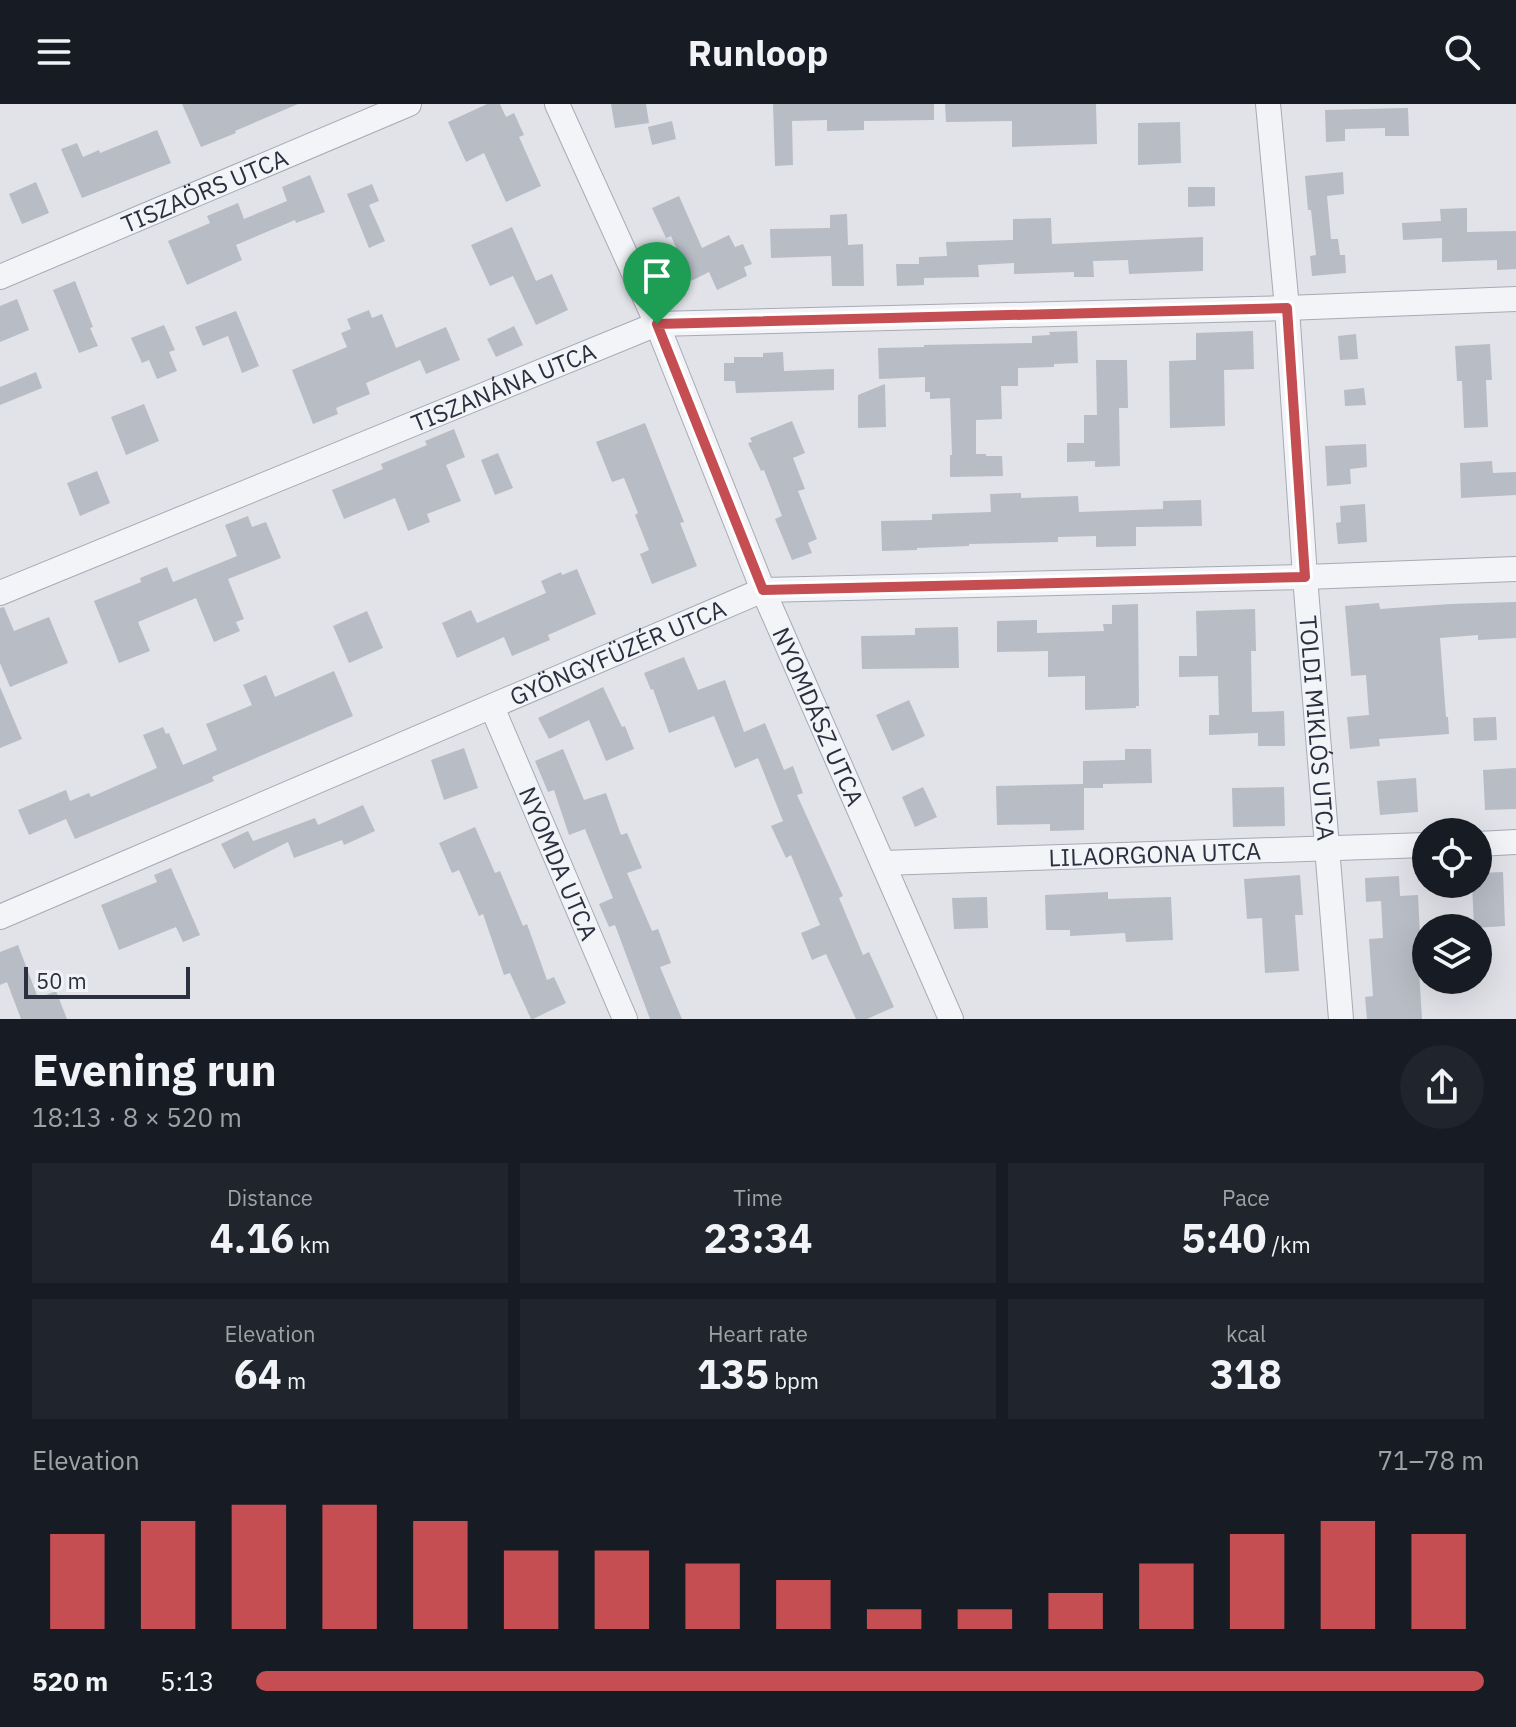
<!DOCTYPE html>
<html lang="en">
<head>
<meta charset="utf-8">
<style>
	body { margin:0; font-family:"IBM Plex Sans",sans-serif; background:#20242c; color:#f1f3f6; height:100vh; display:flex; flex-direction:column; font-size:30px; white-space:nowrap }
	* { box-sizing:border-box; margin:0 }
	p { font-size:26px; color:#9ea1a6 }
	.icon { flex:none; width:44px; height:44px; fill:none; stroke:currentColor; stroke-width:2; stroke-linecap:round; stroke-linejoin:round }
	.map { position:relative; height:915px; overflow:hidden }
	.side { display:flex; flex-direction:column; background:#171b24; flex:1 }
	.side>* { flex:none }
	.fabs { position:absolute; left:1412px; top:714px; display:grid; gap:16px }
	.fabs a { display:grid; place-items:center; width:80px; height:80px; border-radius:50%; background:#171b24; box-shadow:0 8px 32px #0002; font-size:40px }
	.scale { position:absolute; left:24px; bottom:20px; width:166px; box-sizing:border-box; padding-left:8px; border:4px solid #2a303f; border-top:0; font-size:22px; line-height:28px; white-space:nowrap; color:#2a303f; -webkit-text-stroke:6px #f0f2f6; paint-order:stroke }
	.pin { position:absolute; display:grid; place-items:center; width:68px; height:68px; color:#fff; margin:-82px -34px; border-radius:50% 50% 50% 0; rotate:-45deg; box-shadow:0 0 8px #0007 }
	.pin .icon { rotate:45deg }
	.round { display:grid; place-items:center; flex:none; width:84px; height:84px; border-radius:42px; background:#20242c }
	.overview { display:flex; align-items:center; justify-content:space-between; height:136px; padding:0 32px }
	h1 { font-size:44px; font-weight:800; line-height:60px }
	.figures { display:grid; grid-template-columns:repeat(3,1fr); gap:12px; height:136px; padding:8px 32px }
	.figures div { display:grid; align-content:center; border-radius:0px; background:#20242c; text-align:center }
	.figures b { font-size:40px; font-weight:800 }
	.figures small { font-size:22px; font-weight:400 }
	.figures p { font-size:22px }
	.chart { height:224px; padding:16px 32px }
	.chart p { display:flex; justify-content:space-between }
	.chart svg { width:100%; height:144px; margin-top:8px; stroke:#c54e53; stroke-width:6 }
	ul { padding:0 32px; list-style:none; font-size:26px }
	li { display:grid; grid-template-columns:128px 96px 1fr; align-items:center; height:60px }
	li i { height:20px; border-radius:10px; background:#c54e53 }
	header { display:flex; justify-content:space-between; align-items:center; height:104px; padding:0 32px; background:#171b24; font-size:36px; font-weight:800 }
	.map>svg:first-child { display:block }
	.building { fill:#b8bcc5 }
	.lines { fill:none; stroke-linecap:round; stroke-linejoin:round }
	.minor-casing { stroke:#a6aab3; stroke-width:26 }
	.minor { stroke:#f3f4f7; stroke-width:24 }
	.route-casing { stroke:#fff; stroke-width:16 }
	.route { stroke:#c54e53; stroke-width:10 }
	.labels { text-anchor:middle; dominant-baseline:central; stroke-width:6; stroke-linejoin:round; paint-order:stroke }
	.street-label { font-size:24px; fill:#2a303f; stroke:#f0f2f6 }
</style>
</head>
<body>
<header><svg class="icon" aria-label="menu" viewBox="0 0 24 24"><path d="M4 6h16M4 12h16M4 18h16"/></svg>Runloop<svg class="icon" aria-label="search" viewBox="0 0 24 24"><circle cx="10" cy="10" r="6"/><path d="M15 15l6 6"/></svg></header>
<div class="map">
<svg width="1516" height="915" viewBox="0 0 1516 915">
	<rect width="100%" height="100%" fill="#e1e3e9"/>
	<path class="building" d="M 182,0 L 298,0 L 235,27 L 236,29 L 201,43 Z
		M 487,0 L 500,0 L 506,13 L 514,9 L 524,31 L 519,33 L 541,82 L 506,98 L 484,49 L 466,58 L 448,18 Z
		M 611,0 L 646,0 L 649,19 L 615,24 Z
		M 773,0 L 934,0 L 934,16 L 864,17 L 864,26 L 827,27 L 827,16 L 792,17 L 793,61 L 775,62 Z
		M 945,0 L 1096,0 L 1097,40 L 1012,43 L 1012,17 L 946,18 Z
		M 1408,4 L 1409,32 L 1385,32 L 1385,24 L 1345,25 L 1345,37 L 1326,38 L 1325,6 Z
		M 672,17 L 676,35 L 652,41 L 648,23 Z
		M 1180,18 L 1181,59 L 1138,61 L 1138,19 Z
		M 157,26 L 171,59 L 82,94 L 61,45 L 77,39 L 83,53 L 99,46 L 100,49 Z
		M 1343,68 L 1344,90 L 1327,92 L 1331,135 L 1338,135 L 1340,151 L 1345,151 L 1346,169 L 1312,172 L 1310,152 L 1316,151 L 1311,106 L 1308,106 L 1305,72 Z
		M 310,71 L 325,108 L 296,119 L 295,116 L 236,141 L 242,156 L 187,181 L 168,137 L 210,119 L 207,112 L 238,99 L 244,115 L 287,97 L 282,83 Z
		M 36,78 L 49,109 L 22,120 L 9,90 Z
		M 372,80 L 379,97 L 369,101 L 385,137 L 369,144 L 347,90 Z
		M 1188,83 L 1215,83 L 1215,102 L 1188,103 Z
		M 679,92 L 702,144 L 729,131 L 735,143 L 743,140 L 752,160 L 744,163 L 747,172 L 717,186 L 709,168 L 691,177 L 671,132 L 666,134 L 652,104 Z
		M 1467,104 L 1467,128 L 1516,127 L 1516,165 L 1497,166 L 1497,156 L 1442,158 L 1442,134 L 1403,136 L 1402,119 L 1441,117 L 1440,105 Z
		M 847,110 L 848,141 L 863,140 L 864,182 L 832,182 L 831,152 L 771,154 L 770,125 L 830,124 L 830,111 Z
		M 1051,114 L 1052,140 L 1203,133 L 1203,167 L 1129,170 L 1128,156 L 1093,157 L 1094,173 L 1074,173 L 1074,168 L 1014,170 L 1014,159 L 978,161 L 979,173 L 924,174 L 924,181 L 897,182 L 896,160 L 919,160 L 919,153 L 947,152 L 946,138 L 1013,136 L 1013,115 Z
		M 512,123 L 536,177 L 552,170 L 568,206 L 536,221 L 513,172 L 490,182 L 471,141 Z
		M 75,177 L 93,223 L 90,224 L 98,242 L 79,249 L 53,186 Z
		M 17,195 L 29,226 L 0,238 L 0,202 Z
		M 369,206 L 372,214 L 382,210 L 396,244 L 446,223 L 460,256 L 426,270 L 420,256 L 366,279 L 370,290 L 336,304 L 338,310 L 313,320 L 292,266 L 347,243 L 341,229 L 351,225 L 347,215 Z
		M 236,207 L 259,262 L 242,269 L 228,232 L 203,242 L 195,223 Z
		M 164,221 L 175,246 L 169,248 L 177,267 L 157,275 L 149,256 L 142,259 L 131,234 Z
		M 514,222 L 523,241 L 496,253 L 487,235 Z
		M 1077,227 L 1078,259 L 1054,260 L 1054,263 L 1018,264 L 1018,282 L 1001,282 L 1002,315 L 976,316 L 976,350 L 986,350 L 986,352 L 1002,352 L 1003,372 L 950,373 L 950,351 L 952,351 L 950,294 L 930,295 L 930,288 L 925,288 L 925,273 L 879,275 L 878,244 L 924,243 L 924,241 L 1032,239 L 1032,232 L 1050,231 L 1049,228 Z
		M 1253,227 L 1254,265 L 1224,266 L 1225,322 L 1170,324 L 1169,257 L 1196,256 L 1196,229 Z
		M 1356,230 L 1358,255 L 1340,256 L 1338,232 Z
		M 1490,240 L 1492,276 L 1486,276 L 1488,323 L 1464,324 L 1462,277 L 1457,277 L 1455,242 Z
		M 783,248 L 784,267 L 834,265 L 834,286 L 736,289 L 735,277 L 724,277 L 724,259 L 734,259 L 734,253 L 763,253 L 763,249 Z
		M 1096,256 L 1127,256 L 1128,304 L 1119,304 L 1120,362 L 1095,363 L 1095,357 L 1067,358 L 1067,339 L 1084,339 L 1084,311 L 1097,311 Z
		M 36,268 L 42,284 L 0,301 L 0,283 Z
		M 885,280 L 886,323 L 858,324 L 858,291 Z
		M 1364,284 L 1366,301 L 1345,302 L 1344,286 Z
		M 144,300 L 159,337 L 126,351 L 111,313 Z
		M 792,317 L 805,349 L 793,354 L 805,385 L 798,387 L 817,435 L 808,439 L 812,449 L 792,456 L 775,415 L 782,412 L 764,366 L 761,367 L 748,339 L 752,338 L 750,334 Z
		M 645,319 L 684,418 L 680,419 L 697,462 L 652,480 L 640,450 L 649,446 L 635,411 L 638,409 L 624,374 L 612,378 L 596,338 Z
		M 454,325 L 465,353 L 446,361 L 461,397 L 427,410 L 430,418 L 408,427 L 395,394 L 344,415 L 332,386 L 383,365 L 381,360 L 427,341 L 425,337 Z
		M 1366,340 L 1367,363 L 1350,365 L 1351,380 L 1327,382 L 1325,342 Z
		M 498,349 L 513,384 L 495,391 L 481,356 Z
		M 1492,357 L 1493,369 L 1516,368 L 1516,391 L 1461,394 L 1460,359 Z
		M 97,367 L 110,399 L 80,412 L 67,379 Z
		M 1021,389 L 1021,394 L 1078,392 L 1079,408 L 1163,405 L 1163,397 L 1201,396 L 1202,422 L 1136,423 L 1136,442 L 1096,443 L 1096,432 L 1058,433 L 1058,438 L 969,440 L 969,442 L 917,444 L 917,446 L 882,447 L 881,417 L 932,416 L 932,410 L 991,408 L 990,390 Z
		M 1365,400 L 1367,438 L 1338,440 L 1336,419 L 1341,418 L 1340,402 Z
		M 248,412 L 252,423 L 266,418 L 281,454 L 228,475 L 244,515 L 236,518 L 240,527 L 214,538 L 196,494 L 138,518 L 150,547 L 119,559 L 94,497 L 141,478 L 140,474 L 167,463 L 173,478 L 237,452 L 225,421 Z
		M 577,465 L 596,510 L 548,531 L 550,536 L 512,552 L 504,533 L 457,554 L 442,519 L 471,506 L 477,519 L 546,489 L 541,477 L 561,468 L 562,471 Z
		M 1516,498 L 1516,534 L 1478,536 L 1478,531 L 1440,534 L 1446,613 L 1448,613 L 1449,630 L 1379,635 L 1380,642 L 1350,645 L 1347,613 L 1369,611 L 1366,571 L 1351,572 L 1345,502 L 1379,499 L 1380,505 L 1450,500 Z
		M 1138,500 L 1139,602 L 1136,602 L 1136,604 L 1085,606 L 1085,572 L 1048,573 L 1048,547 L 997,548 L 997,517 L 1037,516 L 1037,529 L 1104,527 L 1103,520 L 1112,520 L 1112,501 Z
		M 4,503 L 14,527 L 49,513 L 68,559 L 10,583 L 0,559 L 0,504 Z
		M 1255,505 L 1256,547 L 1251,547 L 1252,608 L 1284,607 L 1285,642 L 1258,642 L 1258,629 L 1209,631 L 1209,611 L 1219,611 L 1218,572 L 1179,573 L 1179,552 L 1197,552 L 1196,507 Z
		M 367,507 L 383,544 L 349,559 L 333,522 Z
		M 958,523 L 959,564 L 862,565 L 861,532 L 915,531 L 915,524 Z
		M 684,553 L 698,586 L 725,576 L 744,628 L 765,619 L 784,666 L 793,662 L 803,689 L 797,691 L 843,792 L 839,794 L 863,851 L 869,848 L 894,903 L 867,915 L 856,915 L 826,850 L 812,856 L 801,829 L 820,821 L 791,751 L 786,754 L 771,722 L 783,717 L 758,654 L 735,664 L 714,612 L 669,629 L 653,585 L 651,586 L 644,569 Z
		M 334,567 L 353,612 L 212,673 L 214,677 L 75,735 L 66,715 L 29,731 L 18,706 L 66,686 L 70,697 L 89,689 L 91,693 L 157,664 L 143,631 L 163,623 L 166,630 L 169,629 L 183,661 L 217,646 L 206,620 L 252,601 L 243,581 L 266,571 L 275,593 Z
		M 0,583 L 22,635 L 0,644 Z
		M 603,583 L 622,623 L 625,622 L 634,645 L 606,657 L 589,616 L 549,635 L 538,614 Z
		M 909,596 L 925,632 L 892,647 L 876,611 Z
		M 1496,613 L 1497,636 L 1474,637 L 1473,614 Z
		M 464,644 L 478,684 L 444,696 L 431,656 Z
		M 563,645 L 584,696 L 606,689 L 621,731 L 627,729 L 642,764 L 627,769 L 652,827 L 658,825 L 671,859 L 660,863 L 682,915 L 650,915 L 615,821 L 609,823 L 599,800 L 613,794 L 585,725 L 569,731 L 554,686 L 548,688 L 535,657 Z
		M 1125,645 L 1151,645 L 1152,679 L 1103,680 L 1103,684 L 1084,684 L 1084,726 L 1050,727 L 1050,720 L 997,721 L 996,682 L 1083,680 L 1083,657 L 1125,656 Z
		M 1516,664 L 1516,705 L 1485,706 L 1483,666 Z
		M 1416,674 L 1418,708 L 1380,711 L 1377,677 Z
		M 923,683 L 937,713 L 915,723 L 902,693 Z
		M 1284,683 L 1285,722 L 1233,723 L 1232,684 Z
		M 363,701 L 375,727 L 344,741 L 342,736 L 294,754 L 288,738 L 234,765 L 221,740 L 248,727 L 253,737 L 315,714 L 318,721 Z
		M 475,723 L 495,769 L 500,767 L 523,822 L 527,820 L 547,876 L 554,873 L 566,899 L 533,915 L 531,915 L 510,869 L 504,871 L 483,810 L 479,812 L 459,766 L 452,769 L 439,739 Z
		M 171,764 L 200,831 L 183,838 L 176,823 L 119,846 L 101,801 L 157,778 L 154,771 Z
		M 1503,768 L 1505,822 L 1474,824 L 1472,780 L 1478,780 L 1478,769 Z
		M 1300,771 L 1303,811 L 1295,811 L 1299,867 L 1265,869 L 1262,814 L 1247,815 L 1244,775 Z
		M 1399,772 L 1400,792 L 1418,791 L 1420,831 L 1426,830 L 1426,866 L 1419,867 L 1422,915 L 1367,915 L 1365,893 L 1373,892 L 1369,835 L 1383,834 L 1381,797 L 1366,798 L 1365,774 Z
		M 1108,788 L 1108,795 L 1171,793 L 1173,836 L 1126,838 L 1125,829 L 1070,832 L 1070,826 L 1046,826 L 1045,791 Z
		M 987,793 L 988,824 L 954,825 L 952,794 Z
		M 18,841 L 38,894 L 56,887 L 67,915 L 21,915 L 7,878 L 0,881 L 0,848 Z"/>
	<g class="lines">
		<g class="minor-casing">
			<g id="minor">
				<path id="s1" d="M 557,0 L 657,220 L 763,486 L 951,915"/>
				<path id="s2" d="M 1268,0 L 1287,204 L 1305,473 L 1341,915"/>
				<path id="s3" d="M 0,173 L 409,0"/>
				<path id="s4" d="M 0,489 L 657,220 L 1287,204 L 1516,195"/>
				<path id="s5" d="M 492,603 L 625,915"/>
				<path d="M 1478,740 L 1516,738"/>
				<path id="s6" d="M 883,759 L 1426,741"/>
				<path id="s7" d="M 0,813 L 763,486 L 1305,473 L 1516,465"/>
			</g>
		</g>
		<use href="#minor" class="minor"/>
	</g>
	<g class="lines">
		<g class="route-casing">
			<path id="route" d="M 1287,204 L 1305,473 L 763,486 L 657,220 Z"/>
		</g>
		<use href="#route" class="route"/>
	</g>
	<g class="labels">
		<g class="street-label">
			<text stroke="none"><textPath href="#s3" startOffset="222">TISZAÖRS UTCA</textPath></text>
			<text stroke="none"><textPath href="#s4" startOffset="544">TISZANÁNA UTCA</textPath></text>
			<text stroke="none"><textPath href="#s7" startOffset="672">GYÖNGYFÜZÉR UTCA</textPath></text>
			<text stroke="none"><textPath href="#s1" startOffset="666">NYOMDÁSZ UTCA</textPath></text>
			<text stroke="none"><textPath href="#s2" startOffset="626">TOLDI MIKLÓS UTCA</textPath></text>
			<text stroke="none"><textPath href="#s6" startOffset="272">LILAORGONA UTCA</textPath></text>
			<text stroke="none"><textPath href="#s5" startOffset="170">NYOMDA UTCA</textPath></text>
		</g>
	</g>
</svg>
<div class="fabs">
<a><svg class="icon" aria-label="locate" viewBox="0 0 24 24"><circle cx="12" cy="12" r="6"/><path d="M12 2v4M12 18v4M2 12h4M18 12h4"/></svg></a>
<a><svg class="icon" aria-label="layers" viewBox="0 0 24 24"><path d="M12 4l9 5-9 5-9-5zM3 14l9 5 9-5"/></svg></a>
</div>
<div class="scale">50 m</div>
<div class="pin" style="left:657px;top:220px;background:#1e9e55"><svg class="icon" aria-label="arrive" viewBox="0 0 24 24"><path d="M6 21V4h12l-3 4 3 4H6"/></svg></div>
</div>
<section class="side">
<div class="overview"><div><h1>Evening run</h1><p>18:13 · 8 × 520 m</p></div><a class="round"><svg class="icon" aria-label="share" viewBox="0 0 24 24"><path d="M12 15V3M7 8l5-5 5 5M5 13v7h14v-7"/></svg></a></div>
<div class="figures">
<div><p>Distance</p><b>4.16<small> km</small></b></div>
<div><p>Time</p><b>23:34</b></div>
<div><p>Pace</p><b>5:40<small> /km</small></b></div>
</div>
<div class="figures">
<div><p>Elevation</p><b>64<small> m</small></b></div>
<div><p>Heart rate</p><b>135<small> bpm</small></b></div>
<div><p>kcal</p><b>318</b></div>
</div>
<div class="chart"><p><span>Elevation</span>71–78 m</p>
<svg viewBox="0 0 160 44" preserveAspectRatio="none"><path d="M5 44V15M15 44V11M25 44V6M35 44V6M45 44V11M55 44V20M65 44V20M75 44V24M85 44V29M95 44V38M105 44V38M115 44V33M125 44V24M135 44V15M145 44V11M155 44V15"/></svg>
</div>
<ul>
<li><b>520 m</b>5:13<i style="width:100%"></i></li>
</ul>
</section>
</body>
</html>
